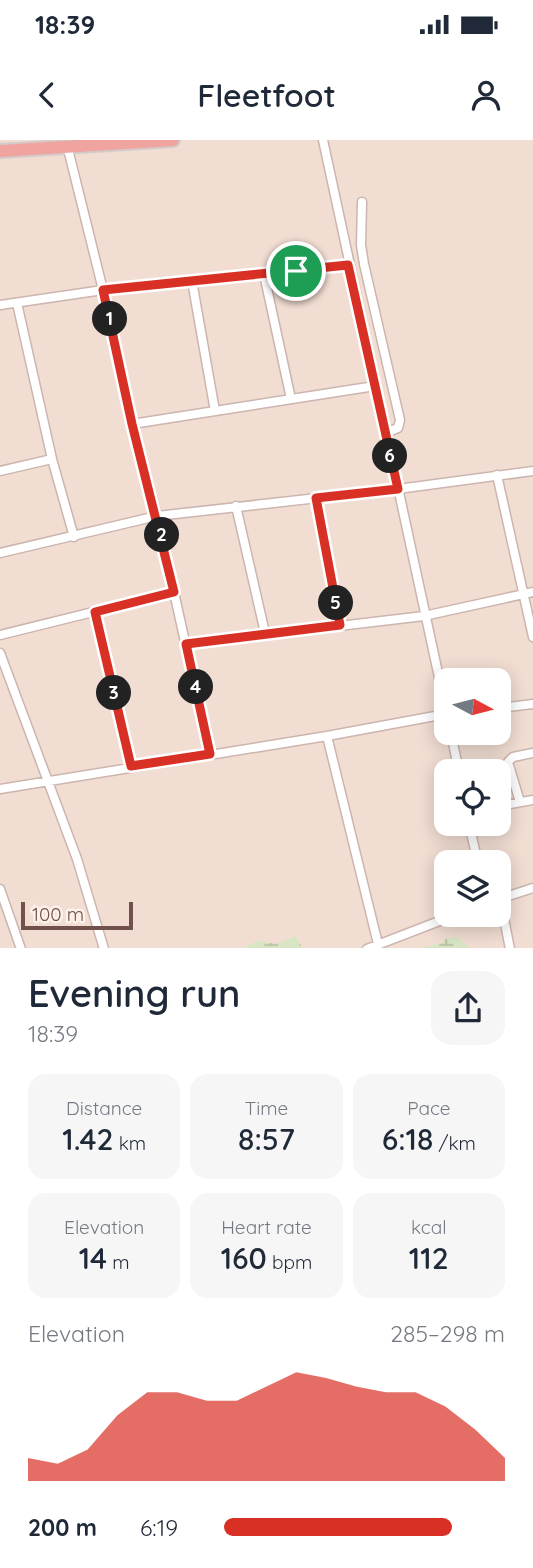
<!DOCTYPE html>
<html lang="en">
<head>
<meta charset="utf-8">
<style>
	body { margin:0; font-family:Quicksand,sans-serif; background:#f6f6f7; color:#1f2937; height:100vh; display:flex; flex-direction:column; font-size:26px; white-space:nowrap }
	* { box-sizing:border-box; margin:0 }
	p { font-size:23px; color:#747a83 }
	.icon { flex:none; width:38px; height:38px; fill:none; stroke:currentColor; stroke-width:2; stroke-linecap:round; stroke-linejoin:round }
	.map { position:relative; height:808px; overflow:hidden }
	.panel { display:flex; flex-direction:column; background:#fff; flex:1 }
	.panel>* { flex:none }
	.needle { width:46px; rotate:97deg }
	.fabs { position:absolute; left:434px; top:528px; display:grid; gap:14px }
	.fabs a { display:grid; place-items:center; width:77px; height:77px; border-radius:14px; background:#fff; box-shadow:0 4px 18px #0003; font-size:35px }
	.scale { position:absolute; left:21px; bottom:18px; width:112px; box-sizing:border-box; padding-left:7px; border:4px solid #70514b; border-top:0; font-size:19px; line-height:24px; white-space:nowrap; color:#70514b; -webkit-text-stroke:5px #fdf1e9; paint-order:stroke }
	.pin { position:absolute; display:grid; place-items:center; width:60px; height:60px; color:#fff; margin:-30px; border:4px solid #fff; border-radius:50%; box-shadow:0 2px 7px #0007 }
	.km { position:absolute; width:35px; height:35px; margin:-18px; border-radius:50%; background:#222; color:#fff; font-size:19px; line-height:35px; text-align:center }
	.round { display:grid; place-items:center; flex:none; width:74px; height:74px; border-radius:21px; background:#f6f6f7 }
	.summary { display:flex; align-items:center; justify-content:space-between; height:119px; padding:0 28px }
	h1 { font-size:38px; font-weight:600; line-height:52px }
	.metrics { display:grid; grid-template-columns:repeat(3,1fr); gap:10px; height:119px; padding:7px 28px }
	.metrics div { display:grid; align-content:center; border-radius:18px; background:#f6f6f7; text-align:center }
	.metrics b { font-size:30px; font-weight:600 }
	.metrics small { font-size:19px; font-weight:400 }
	.metrics p { font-size:19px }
	.chart { height:196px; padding:14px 28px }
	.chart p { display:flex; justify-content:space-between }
	.chart svg { width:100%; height:126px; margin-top:7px; fill:#d93025; opacity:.7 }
	ul { padding:0 28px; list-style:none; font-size:23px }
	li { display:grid; grid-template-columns:112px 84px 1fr; align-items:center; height:52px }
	li i { height:18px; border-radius:9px; background:#d93025 }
	.status { display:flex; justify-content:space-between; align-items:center; height:49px; padding:0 35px; background:#fff; direction:ltr }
	.status svg { height:19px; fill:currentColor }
	header { display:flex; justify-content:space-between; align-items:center; height:91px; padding:0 28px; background:#fff; font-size:32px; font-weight:600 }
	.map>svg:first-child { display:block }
	.residential { fill:#f1ddd2; fill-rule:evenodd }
	.wetland { fill:url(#wetland-marsh) }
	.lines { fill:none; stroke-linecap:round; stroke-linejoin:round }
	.minor-casing { stroke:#ccb5ae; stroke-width:11 }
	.highway-casing { stroke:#d4cbc9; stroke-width:16 }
	.minor { stroke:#fff; stroke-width:8 }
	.highway { stroke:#efa49f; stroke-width:12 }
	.route-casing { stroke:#fff; stroke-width:14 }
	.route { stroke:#d93025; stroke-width:9 }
</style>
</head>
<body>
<div class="status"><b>18:39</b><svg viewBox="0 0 49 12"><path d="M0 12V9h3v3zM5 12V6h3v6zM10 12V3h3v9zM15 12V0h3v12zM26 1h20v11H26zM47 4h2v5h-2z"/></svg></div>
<header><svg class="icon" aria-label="back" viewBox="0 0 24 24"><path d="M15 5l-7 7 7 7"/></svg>Fleetfoot<svg class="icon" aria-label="person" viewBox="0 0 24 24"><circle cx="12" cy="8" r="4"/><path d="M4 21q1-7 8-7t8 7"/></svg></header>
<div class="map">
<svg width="533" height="809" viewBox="0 0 533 809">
	<defs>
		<pattern id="wetland-marsh" width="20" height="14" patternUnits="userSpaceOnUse" patternTransform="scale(1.75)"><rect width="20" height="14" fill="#d8e6c3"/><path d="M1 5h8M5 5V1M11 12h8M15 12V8" fill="none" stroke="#b4bda0"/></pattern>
	</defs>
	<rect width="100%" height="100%" fill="#faece3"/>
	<path class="residential" d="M 0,0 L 533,0 L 533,808 L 0,808 ZM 446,541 L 499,541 L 499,593 L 446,593 ZM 446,632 L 499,632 L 499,684 L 446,684 ZM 446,723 L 499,723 L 499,775 L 446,775 Z"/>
	<path class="wetland" d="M 296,796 L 302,808 L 244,808 L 257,801 L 276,804 Z
		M 457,797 L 470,808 L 421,808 L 442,803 L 445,799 Z"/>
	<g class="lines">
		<g class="minor-casing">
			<path id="minor" d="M 323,0 L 446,570
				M 67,5 L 103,150 L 132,284 L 157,376 L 210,614
				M 362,62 L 361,105 L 364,124 L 400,280 L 398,288 L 385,293
				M 264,134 L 291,259
				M 192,141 L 215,271
				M 17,163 L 52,319 L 74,397
				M 0,165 L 103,150 L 348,125
				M 132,284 L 375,246
				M 0,331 L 52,319
				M 497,335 L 533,497
				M 316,358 L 340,486
				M 236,366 L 265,493
				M 0,413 L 157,376 L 398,349 L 533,331
				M 95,472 L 131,626
				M 0,495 L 174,452
				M 186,504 L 424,476 L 533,452
				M 0,513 L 77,719 L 104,809
				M 499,568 L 533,564
				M 451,593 L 459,632
				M 327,596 L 378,804
				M 0,649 L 327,596 L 446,574
				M 520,662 L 508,622 L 513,617 L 533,613
				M 499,666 L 533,660
				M 469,684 L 478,723
				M 0,749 L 21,809
				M 500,758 L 510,809
				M 499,759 L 533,748
				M 367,809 L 455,775"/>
		</g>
		<g class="highway-casing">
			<path id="highway" d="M 0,11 L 173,0"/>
		</g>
		<use href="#minor" class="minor"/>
		<use href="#highway" class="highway"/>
	</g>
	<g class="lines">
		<g class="route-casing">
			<path id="route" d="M 348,125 L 398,349 L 316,358 L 340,485 L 186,504 L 210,614 L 131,626 L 95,472 L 174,452 L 132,284 L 103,150 Z"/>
		</g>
		<use href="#route" class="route"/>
	</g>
</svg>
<div class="fabs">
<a><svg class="needle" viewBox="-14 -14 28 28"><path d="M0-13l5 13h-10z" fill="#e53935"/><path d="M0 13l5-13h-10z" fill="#747a83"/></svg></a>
<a><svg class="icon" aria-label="locate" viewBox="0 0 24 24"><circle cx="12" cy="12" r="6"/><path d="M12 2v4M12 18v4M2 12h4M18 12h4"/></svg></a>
<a><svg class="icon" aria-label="layers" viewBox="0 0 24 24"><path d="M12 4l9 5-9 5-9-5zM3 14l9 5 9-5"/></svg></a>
</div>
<div class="scale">100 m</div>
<div class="pin" style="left:296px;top:131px;background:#1e9e55"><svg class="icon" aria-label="arrive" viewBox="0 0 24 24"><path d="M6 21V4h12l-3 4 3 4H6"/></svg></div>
<b class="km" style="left:110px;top:179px">1</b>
<b class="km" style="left:162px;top:395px">2</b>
<b class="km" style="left:114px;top:553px">3</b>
<b class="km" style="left:196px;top:547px">4</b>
<b class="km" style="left:336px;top:463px">5</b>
<b class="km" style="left:390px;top:316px">6</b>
</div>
<section class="panel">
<div class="summary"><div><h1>Evening run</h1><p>18:39</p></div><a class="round"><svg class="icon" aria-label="share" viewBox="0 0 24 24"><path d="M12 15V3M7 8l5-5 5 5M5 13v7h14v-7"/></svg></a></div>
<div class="metrics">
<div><p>Distance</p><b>1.42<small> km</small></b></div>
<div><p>Time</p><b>8:57</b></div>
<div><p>Pace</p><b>6:18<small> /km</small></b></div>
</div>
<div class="metrics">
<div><p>Elevation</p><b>14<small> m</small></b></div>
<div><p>Heart rate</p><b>160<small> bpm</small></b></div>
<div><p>kcal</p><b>112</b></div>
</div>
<div class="chart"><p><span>Elevation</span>285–298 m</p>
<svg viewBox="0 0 160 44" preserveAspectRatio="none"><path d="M0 44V36L10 38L20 33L30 21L40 13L50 13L60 16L70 16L80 11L90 6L100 8L110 11L120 13L130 13L140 18L150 26L160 36V44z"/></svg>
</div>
<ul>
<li><b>200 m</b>6:19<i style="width:81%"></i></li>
</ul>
</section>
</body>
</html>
